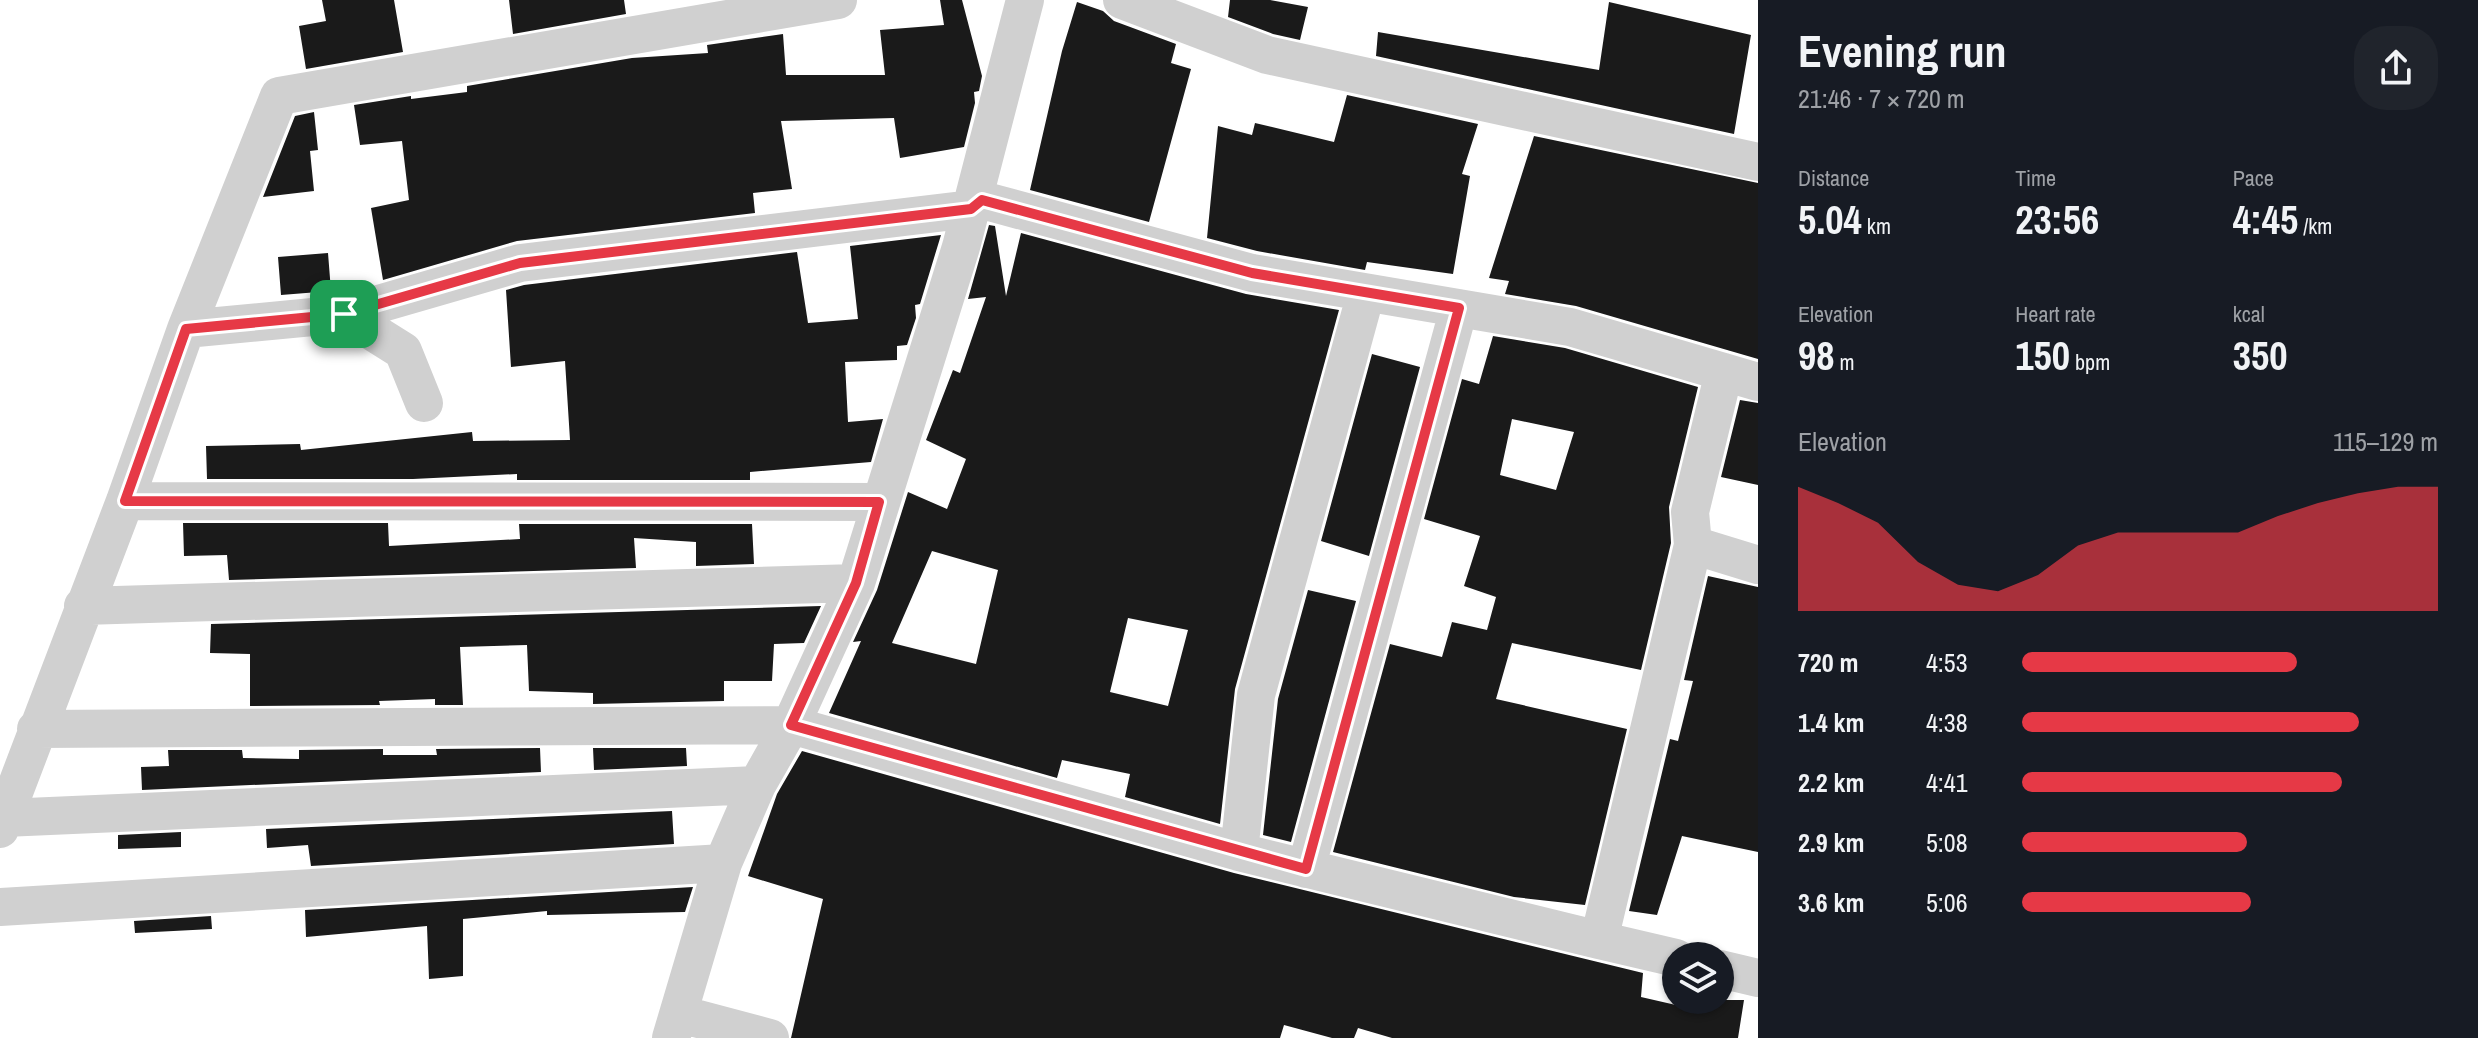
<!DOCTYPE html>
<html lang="en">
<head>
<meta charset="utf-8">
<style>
	body { margin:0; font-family:"Archivo Narrow",sans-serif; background:#20242c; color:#f1f3f6; height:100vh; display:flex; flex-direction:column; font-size:30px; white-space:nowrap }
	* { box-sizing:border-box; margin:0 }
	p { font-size:26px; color:#9ea1a6 }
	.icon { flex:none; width:44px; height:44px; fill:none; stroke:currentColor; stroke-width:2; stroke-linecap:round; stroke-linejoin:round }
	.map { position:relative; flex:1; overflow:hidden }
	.panel { display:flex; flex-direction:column; background:#171b24; width:720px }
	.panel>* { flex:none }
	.buttons { position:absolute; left:1662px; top:942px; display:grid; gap:16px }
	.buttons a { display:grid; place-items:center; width:72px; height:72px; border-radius:50%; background:#171b24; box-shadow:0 2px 6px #0004; font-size:40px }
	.pin { position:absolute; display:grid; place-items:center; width:68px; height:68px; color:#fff; margin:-34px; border-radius:16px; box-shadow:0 4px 12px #0006 }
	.round { display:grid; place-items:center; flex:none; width:84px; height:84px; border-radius:32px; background:#20242c }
	.head { display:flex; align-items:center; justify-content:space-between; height:136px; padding:0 40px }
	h1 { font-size:44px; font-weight:800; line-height:60px }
	.metrics { display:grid; grid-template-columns:repeat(3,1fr); gap:12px; height:136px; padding:8px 40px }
	.metrics div { display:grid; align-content:center }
	.metrics b { font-size:40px; font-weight:800 }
	.metrics small { font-size:22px; font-weight:400 }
	.metrics p { font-size:22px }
	.chart { height:224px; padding:16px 40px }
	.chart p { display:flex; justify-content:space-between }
	.chart svg { width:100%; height:144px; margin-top:8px; fill:#e63946; opacity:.7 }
	ul { padding:0 40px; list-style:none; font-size:26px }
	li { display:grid; grid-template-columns:128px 96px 1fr; align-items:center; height:60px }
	li i { height:20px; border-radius:10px; background:#e63946 }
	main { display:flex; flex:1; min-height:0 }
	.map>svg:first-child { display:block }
	.building { fill:#1a1a1a; fill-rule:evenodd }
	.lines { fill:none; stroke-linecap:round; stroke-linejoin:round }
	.minor { stroke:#d0d0d0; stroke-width:38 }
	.route-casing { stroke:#fff; stroke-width:16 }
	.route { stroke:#e63946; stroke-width:10 }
</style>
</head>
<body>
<main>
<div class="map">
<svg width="1758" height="1038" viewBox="0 0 1758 1038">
	<rect width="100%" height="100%" fill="#fff"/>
	<path class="building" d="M 322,0 L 394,0 L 403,52 L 306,69 L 299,26 L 326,21 Z
		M 509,0 L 624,0 L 626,14 L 513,34 Z
		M 940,0 L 962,0 L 982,76 L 979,91 L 974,92 L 975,103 L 964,147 L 900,158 L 894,118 L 781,121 L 792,189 L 753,193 L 755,213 L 517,241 L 383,280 L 371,208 L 409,200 L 402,141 L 360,145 L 354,105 L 411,96 L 411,99 L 467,92 L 467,86 L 632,58 L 708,53 L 707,45 L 783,34 L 786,75 L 885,75 L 880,30 L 944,25 Z
		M 1230,0 L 1270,0 L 1308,7 L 1300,40 L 1273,34 L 1228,17 Z
		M 1077,2 L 1103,11 L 1114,21 L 1176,44 L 1171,63 L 1191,69 L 1149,222 L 1030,190 L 1062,51 Z
		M 1609,2 L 1751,35 L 1734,134 L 1376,56 L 1378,32 L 1599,70 Z
		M 1347,95 L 1478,124 L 1462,174 L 1470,176 L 1453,274 L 1367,262 L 1365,270 L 1257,251 L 1207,238 L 1218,126 L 1252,135 L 1255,123 L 1334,142 Z
		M 314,112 L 318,150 L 310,151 L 314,191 L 263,197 L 295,116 Z
		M 1534,136 L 1758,183 L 1758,359 L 1576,306 L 1505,294 L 1509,281 L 1489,278 Z
		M 989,225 L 995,226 L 1006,296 L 1021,233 L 1246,294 L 1339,310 L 1235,689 L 1220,824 L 1125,797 L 1130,774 L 1062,760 L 1057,778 L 829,713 L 861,641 L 853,642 L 877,590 L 908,492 L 947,509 L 966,459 L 926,440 L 953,370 L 960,373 L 986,297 L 968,299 ZM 932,551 L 998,570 L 976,664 L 892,643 ZM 1128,618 L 1188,630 L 1168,706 L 1110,692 Z
		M 941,235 L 920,304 L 915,305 L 916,318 L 907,345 L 897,346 L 897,360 L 845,362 L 848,422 L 883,419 L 871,462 L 750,472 L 750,480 L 517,480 L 517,474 L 413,479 L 207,479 L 206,446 L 300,444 L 301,450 L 472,432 L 473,441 L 570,440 L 565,361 L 511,367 L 506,290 L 524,285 L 797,252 L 808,323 L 858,319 L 850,246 Z
		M 328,253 L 331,291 L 281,295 L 278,257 Z
		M 1493,336 L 1565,348 L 1698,387 L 1669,507 L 1671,543 L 1641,670 L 1512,643 L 1496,699 L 1627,729 L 1585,905 L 1514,897 L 1333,852 L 1390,644 L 1442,657 L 1452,622 L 1487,630 L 1496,597 L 1464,586 L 1480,536 L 1424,519 L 1462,379 L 1479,384 ZM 1512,419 L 1574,432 L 1556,490 L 1500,475 Z
		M 1372,354 L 1420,367 L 1369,556 L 1321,541 Z
		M 1740,400 L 1758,403 L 1758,485 L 1721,477 Z
		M 183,523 L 388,523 L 389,546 L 520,539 L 519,524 L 752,524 L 754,564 L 696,566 L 696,542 L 634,538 L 636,568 L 229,580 L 227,555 L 184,556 Z
		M 1708,576 L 1758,587 L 1758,852 L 1682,836 L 1657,915 L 1629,911 L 1670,739 L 1678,741 L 1693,681 L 1684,680 Z
		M 1308,590 L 1356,601 L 1291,842 L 1263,835 L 1278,699 Z
		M 821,606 L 804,643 L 774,644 L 772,681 L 724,681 L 724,701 L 593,704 L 593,693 L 529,691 L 527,645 L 460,647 L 463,705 L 435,705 L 435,699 L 379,701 L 380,705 L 250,706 L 250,654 L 210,653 L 211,624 Z
		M 540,748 L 541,772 L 142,790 L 141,767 L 169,766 L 168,750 L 242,750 L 243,758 L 299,759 L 299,750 L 383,749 L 383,755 L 437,755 L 436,749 Z
		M 593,748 L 686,748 L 687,766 L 594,770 Z
		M 802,751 L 1234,873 L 1643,973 L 1641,997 L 1702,1011 L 1706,1000 L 1744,1000 L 1738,1038 L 1392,1038 L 1358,1028 L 1354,1038 L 1332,1038 L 1284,1025 L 1280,1038 L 791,1038 L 823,899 L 748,876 L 777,794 Z
		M 672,811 L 674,844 L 311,866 L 308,845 L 267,848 L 266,829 Z
		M 181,832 L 181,847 L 118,849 L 118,835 Z
		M 693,887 L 685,912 L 547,915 L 547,911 L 463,919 L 463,976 L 429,979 L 427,926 L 306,937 L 305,910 Z
		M 211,916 L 212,929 L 135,933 L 134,921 Z"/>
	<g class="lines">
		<path class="minor" d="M 1122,0 L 1267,55 L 1758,162
			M 344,314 L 520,263 L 971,209 L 982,200 L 1252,273 L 1570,327 L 1758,382
			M 186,329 L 279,96 L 838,0
			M 125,501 L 879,502
			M 1693,545 L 1758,565
			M 83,606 L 856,583
			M 36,729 L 791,725 L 1239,852 L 1599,940
			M 4,818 L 757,785
			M 0,829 L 125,501 L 186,329 L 344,314 L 403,351 L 424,403
			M 1239,852 L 1256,695 L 1366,293
			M 1306,869 L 1459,308
			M 0,907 L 723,863
			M 1676,958 L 1599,940 L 1693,545 L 1690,512 L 1724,372
			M 1720,969 L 1758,978
			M 680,1014 L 770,1038
			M 671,1038 L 723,863 L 757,785 L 791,725 L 856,583 L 961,247 L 1025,0"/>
	</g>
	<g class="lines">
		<g class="route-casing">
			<path id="route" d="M 982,200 L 1252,273 L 1459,308 L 1306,869 L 791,725 L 856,583 L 879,502 L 125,501 L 186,329 L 344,314 L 520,263 L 971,209 Z"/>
		</g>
		<use href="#route" class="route"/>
	</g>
</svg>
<div class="buttons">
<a><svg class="icon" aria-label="layers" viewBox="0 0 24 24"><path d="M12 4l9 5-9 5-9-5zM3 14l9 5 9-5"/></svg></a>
</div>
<div class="pin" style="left:344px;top:314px;background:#1e9e55"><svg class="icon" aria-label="arrive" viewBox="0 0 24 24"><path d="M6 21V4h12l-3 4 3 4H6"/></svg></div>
</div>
<section class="panel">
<div class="head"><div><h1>Evening run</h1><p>21:46 · 7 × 720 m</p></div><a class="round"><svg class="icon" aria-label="share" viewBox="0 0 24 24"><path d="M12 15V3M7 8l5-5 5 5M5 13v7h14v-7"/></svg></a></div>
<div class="metrics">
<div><p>Distance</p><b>5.04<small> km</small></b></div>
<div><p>Time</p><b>23:56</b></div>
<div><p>Pace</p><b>4:45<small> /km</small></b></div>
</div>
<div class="metrics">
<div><p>Elevation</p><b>98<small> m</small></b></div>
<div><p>Heart rate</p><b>150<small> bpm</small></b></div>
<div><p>kcal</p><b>350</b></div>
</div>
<div class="chart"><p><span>Elevation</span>115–129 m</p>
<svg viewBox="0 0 160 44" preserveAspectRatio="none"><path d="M0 44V6L10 11L20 17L30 29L40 36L50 38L60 33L70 24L80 20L90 20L100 20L110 20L120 15L130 11L140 8L150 6L160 6V44z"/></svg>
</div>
<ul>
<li><b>720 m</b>4:53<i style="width:66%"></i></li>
<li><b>1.4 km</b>4:38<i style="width:81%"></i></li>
<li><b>2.2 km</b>4:41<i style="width:77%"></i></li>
<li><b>2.9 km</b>5:08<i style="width:54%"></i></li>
<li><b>3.6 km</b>5:06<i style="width:55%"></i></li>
</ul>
</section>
</main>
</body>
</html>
